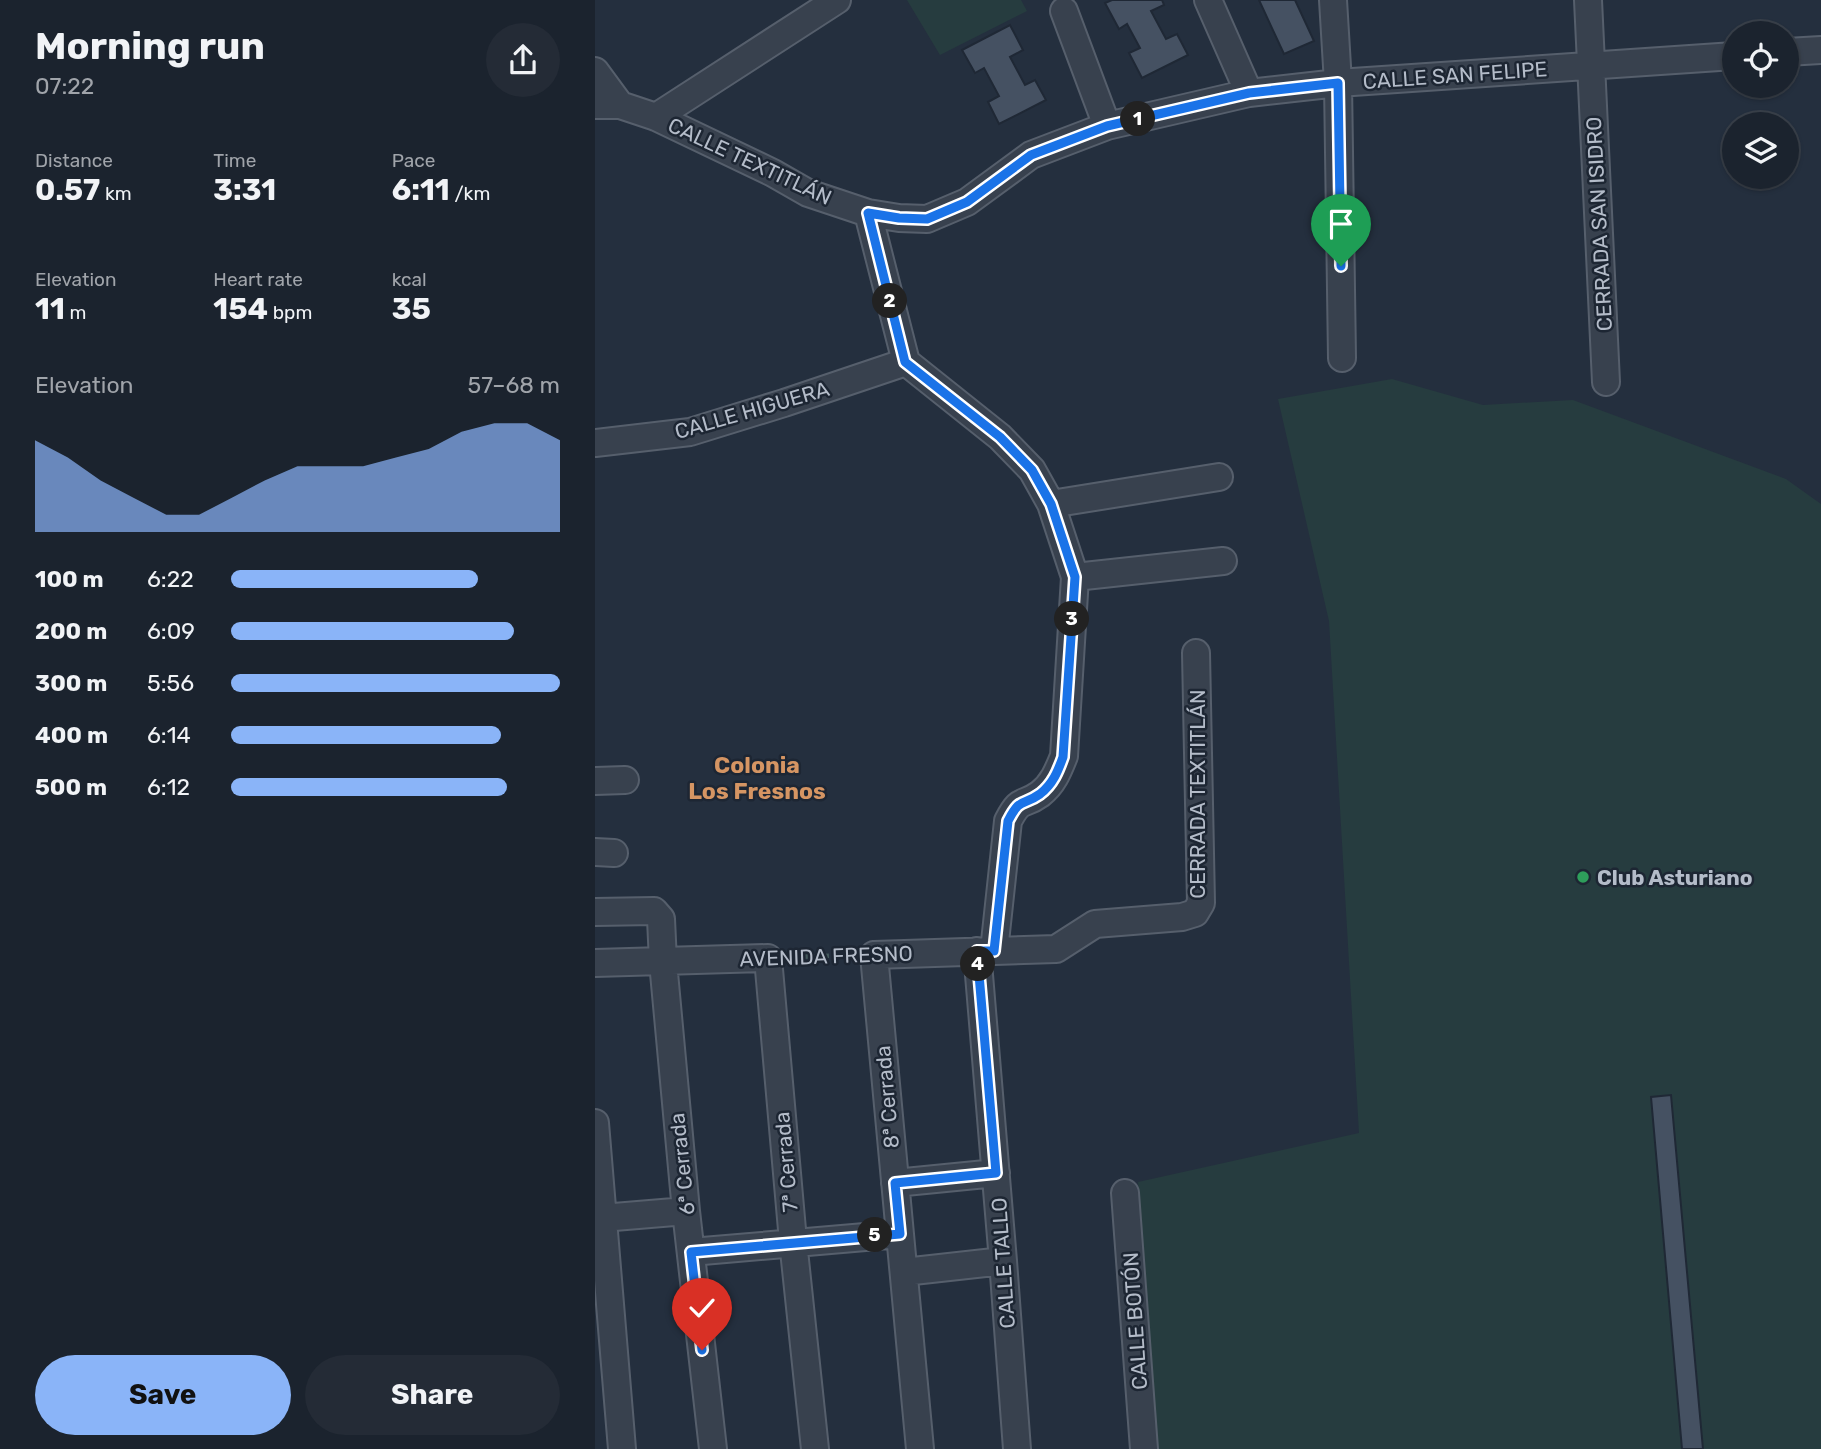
<!DOCTYPE html>
<html lang="en">
<head>
<meta charset="utf-8">
<style>
	body { margin:0; font-family:Rubik,sans-serif; background:#242b36; color:#f1f3f6; height:100vh; display:flex; flex-direction:column; font-size:26px; white-space:nowrap }
	* { box-sizing:border-box; margin:0 }
	p { font-size:23px; color:#a0a4aa }
	.icon { flex:none; width:38px; height:38px; fill:none; stroke:currentColor; stroke-width:2; stroke-linecap:round; stroke-linejoin:round }
	.map { position:relative; flex:1; overflow:hidden }
	.drawer { display:flex; flex-direction:column; background:#1b232e; width:595px }
	.drawer>* { flex:none }
	.tools { position:absolute; left:1127px; top:21px; display:grid; gap:14px }
	.tools a { display:grid; place-items:center; width:77px; height:77px; border-radius:50%; background:#1b232e; box-shadow:0 2px 5px #0004,0 0 0 2px #39404a; font-size:35px }
	.pin { position:absolute; display:grid; place-items:center; width:60px; height:60px; color:#fff; margin:-72px -30px; border-radius:50% 50% 50% 0; rotate:-45deg; box-shadow:0 0 7px #0007 }
	.pin .icon { rotate:45deg }
	.km { position:absolute; width:35px; height:35px; margin:-18px; border-radius:50%; background:#222; color:#fff; font-size:19px; line-height:35px; text-align:center }
	.round { display:grid; place-items:center; flex:none; width:74px; height:74px; border-radius:37px; background:#242b36 }
	.headline { display:flex; align-items:center; justify-content:space-between; height:119px; padding:0 35px }
	h1 { font-size:38px; font-weight:700; line-height:52px }
	.stats { display:grid; grid-template-columns:repeat(3,1fr); gap:10px; height:119px; padding:7px 35px }
	.stats div { display:grid; align-content:center }
	.stats b { font-size:30px; font-weight:700 }
	.stats small { font-size:19px; font-weight:400 }
	.stats p { font-size:19px }
	.chart { height:196px; padding:14px 35px }
	.chart p { display:flex; justify-content:space-between }
	.chart svg { width:100%; height:126px; margin-top:7px; fill:#8ab4f8; opacity:.7 }
	.primary-button { display:flex; gap:14px; margin-top:auto; padding:14px 35px }
	.primary-button a { flex:1; height:80px; border-radius:42px; background:#8ab4f8; color:#111; font-size:28px; font-weight:700; line-height:80px; text-align:center }
	.primary-button a+a { background:#242b36; color:#f1f3f6 }
	ul { padding:0 35px; list-style:none; font-size:23px }
	li { display:grid; grid-template-columns:112px 84px 1fr; align-items:center; height:52px }
	li i { height:18px; border-radius:9px; background:#8ab4f8 }
	main { display:flex; flex:1; min-height:0 }
	.map>svg:first-child { display:block }
	.green { fill:#263c3f }
	.building { fill:#455162; stroke:#1f2835; stroke-width:2 }
	.lines { fill:none; stroke-linecap:round; stroke-linejoin:round }
	.minor-casing { stroke:#565f6c; stroke-width:30 }
	.path { stroke:#44595c; stroke-width:4.5; stroke-dasharray:5 5; stroke-linecap:butt }
	.minor { stroke:#38414e; stroke-width:26 }
	.route-casing { stroke:#fff; stroke-width:14 }
	.route { stroke:#1a73e8; stroke-width:9 }
	.leisure-dot { fill:#2e9e5b; stroke:#1d2633; stroke-width:2.5 }
	.labels { text-anchor:middle; dominant-baseline:central; stroke-width:5; stroke-linejoin:round; paint-order:stroke }
	.street-label { font-size:21px; fill:#b4bcc9; stroke:#1d2633 }
	.poi-label { font-size:21px; font-weight:bold; fill:#b4bcc9; stroke:#1d2633; text-anchor:start }
	.neighbourhood-label { font-size:23px; font-weight:bold; fill:#d59563; stroke:#1d2633 }
</style>
</head>
<body>
<main>
<section class="drawer">
<div class="headline"><div><h1>Morning run</h1><p>07:22</p></div><a class="round"><svg class="icon" aria-label="share" viewBox="0 0 24 24"><path d="M12 15V3M7 8l5-5 5 5M5 13v7h14v-7"/></svg></a></div>
<div class="stats">
<div><p>Distance</p><b>0.57<small> km</small></b></div>
<div><p>Time</p><b>3:31</b></div>
<div><p>Pace</p><b>6:11<small> /km</small></b></div>
</div>
<div class="stats">
<div><p>Elevation</p><b>11<small> m</small></b></div>
<div><p>Heart rate</p><b>154<small> bpm</small></b></div>
<div><p>kcal</p><b>35</b></div>
</div>
<div class="chart"><p><span>Elevation</span>57–68 m</p>
<svg viewBox="0 0 160 44" preserveAspectRatio="none"><path d="M0 44V12L10 18L20 26L30 32L40 38L50 38L60 32L70 26L80 21L90 21L100 21L110 18L120 15L130 9L140 6L150 6L160 12V44z"/></svg>
</div>
<ul>
<li><b>100 m</b>6:22<i style="width:75%"></i></li>
<li><b>200 m</b>6:09<i style="width:86%"></i></li>
<li><b>300 m</b>5:56<i style="width:100%"></i></li>
<li><b>400 m</b>6:14<i style="width:82%"></i></li>
<li><b>500 m</b>6:12<i style="width:84%"></i></li>
</ul>
<div class="primary-button"><a>Save</a><a>Share</a></div>
</section>
<div class="map">
<svg width="1226" height="1449" viewBox="0 0 1226 1449">
	<rect width="100%" height="100%" fill="#242f3e"/>
	<path class="green" d="M 312,0 L 426,0 L 432,11 L 345,55 Z
		M 797,379 L 888,405 L 978,400 L 1191,479 L 1226,504 L 1226,1449 L 562,1449 L 543,1182 L 764,1133 L 734,621 L 683,399 Z"/>
	<path class="building" d="M 517,0 L 567,0 L 569,5 L 556,11 L 571,39 L 582,34 L 593,55 L 547,78 L 534,53 L 545,48 L 532,24 L 524,29 L 510,3 Z
		M 664,0 L 700,0 L 719,41 L 689,54 Z
		M 415,25 L 428,50 L 415,57 L 430,85 L 440,80 L 451,100 L 404,124 L 393,102 L 404,96 L 389,68 L 380,73 L 367,50 Z
		M 1076,1095 L 1108,1449 L 1087,1449 L 1056,1097 Z"/>
	<g class="lines">
		<g class="minor-casing">
			<path id="minor" d="M 613,0 L 654,93
				M 738,0 L 743,83 L 747,358
				M 993,0 L 1011,382
				M 469,11 L 512,126
				M 1192,52 L 1226,50
				M 0,71 L 25,105
				M 0,105 L 25,105 L 61,117 L 178,173 L 213,193 L 273,213 L 304,218 L 332,219 L 372,202 L 436,155 L 512,126 L 654,93 L 743,83 L 1139,56
				M 61,117 L 242,0
				M 273,213 L 311,362 L 405,437 L 437,470 L 456,504 L 480,577 L 469,756 C 463,771 458,784 445,794 C 427,807 426,796 413,821 L 399,951
				M 0,443 L 95,432 L 189,403 L 311,362
				M 456,504 L 624,477
				M 480,577 L 628,561
				M 0,781 L 30,780
				M 0,852 L 19,853
				M 0,912 L 59,911 L 66,919 L 68,962 L 91,1211 L 118,1449
				M 382,951 L 408,1261 L 422,1449
				M 0,963 L 173,958 L 198,1241 L 220,1449
				M 0,1123 L 27,1449
				M 300,1183 L 401,1173
				M 530,1193 L 549,1449
				M 7,1218 L 91,1211
				M 96,1252 L 305,1234
				M 309,1272 L 408,1261
				M 325,1449 L 279,955 L 461,949 L 500,924 L 587,917 L 600,913 L 606,903 L 601,653"/>
		</g>
		<path class="path" d="M 199,957 L 256,955"/>
		<use href="#minor" class="minor"/>
	</g>
	<g class="lines">
		<g class="route-casing">
			<path id="route" d="M 107,1350 L 96,1252 L 305,1234 L 300,1183 L 401,1173 L 382,951 L 399,951 L 413,821 C 426,796 427,807 445,794 C 458,784 463,771 468,757 L 480,577 L 456,504 L 437,470 L 405,437 L 310,362 L 273,213 L 304,218 L 332,219 L 372,202 L 436,155 L 512,126 L 654,93 L 743,83 L 746,266"/>
		</g>
		<use href="#route" class="route"/>
	</g>
	<circle class="leisure-dot" cx="988" cy="877" r="7"/>
	<g class="labels">
		<g class="street-label">
			<text transform="translate(860 75) rotate(-4)">CALLE SAN FELIPE</text>
			<text transform="translate(155 161) rotate(25)">CALLE TEXTITLÁN</text>
			<text transform="translate(1004 224) rotate(-93)">CERRADA SAN ISIDRO</text>
			<text transform="translate(157 410) rotate(-16)">CALLE HIGUERA</text>
			<text transform="translate(602 794) rotate(-90)">CERRADA TEXTITLÁN</text>
			<text transform="translate(231 956) rotate(-2)">AVENIDA FRESNO</text>
			<text transform="translate(292 1097) rotate(-95)">8ª Cerrada</text>
			<text transform="translate(191 1162) rotate(-95)">7ª Cerrada</text>
			<text transform="translate(87 1164) rotate(-96)">6ª Cerrada</text>
			<text transform="translate(408 1263) rotate(-94)">CALLE TALLO</text>
			<text transform="translate(540 1321) rotate(-94)">CALLE BOTÓN</text>
		</g>
		<g class="poi-label">
			<text x="1002" y="877">Club Asturiano</text>
		</g>
		<g class="neighbourhood-label">
			<text x="162" y="765">Colonia<tspan x="162" dy="26">Los Fresnos</tspan></text>
		</g>
	</g>
</svg>
<div class="tools">
<a><svg class="icon" aria-label="locate" viewBox="0 0 24 24"><circle cx="12" cy="12" r="6"/><path d="M12 2v4M12 18v4M2 12h4M18 12h4"/></svg></a>
<a><svg class="icon" aria-label="layers" viewBox="0 0 24 24"><path d="M12 4l9 5-9 5-9-5zM3 14l9 5 9-5"/></svg></a>
</div>
<div class="pin" style="left:746px;top:266px;background:#1e9e55"><svg class="icon" aria-label="arrive" viewBox="0 0 24 24"><path d="M6 21V4h12l-3 4 3 4H6"/></svg></div>
<div class="pin" style="left:107px;top:1350px;background:#d93025"><svg class="icon" aria-label="check" viewBox="0 0 24 24"><path d="M5 12l5 5 9-10"/></svg></div>
<b class="km" style="left:543px;top:119px">1</b>
<b class="km" style="left:295px;top:301px">2</b>
<b class="km" style="left:477px;top:619px">3</b>
<b class="km" style="left:383px;top:964px">4</b>
<b class="km" style="left:280px;top:1235px">5</b>
</div>
</main>
</body>
</html>
